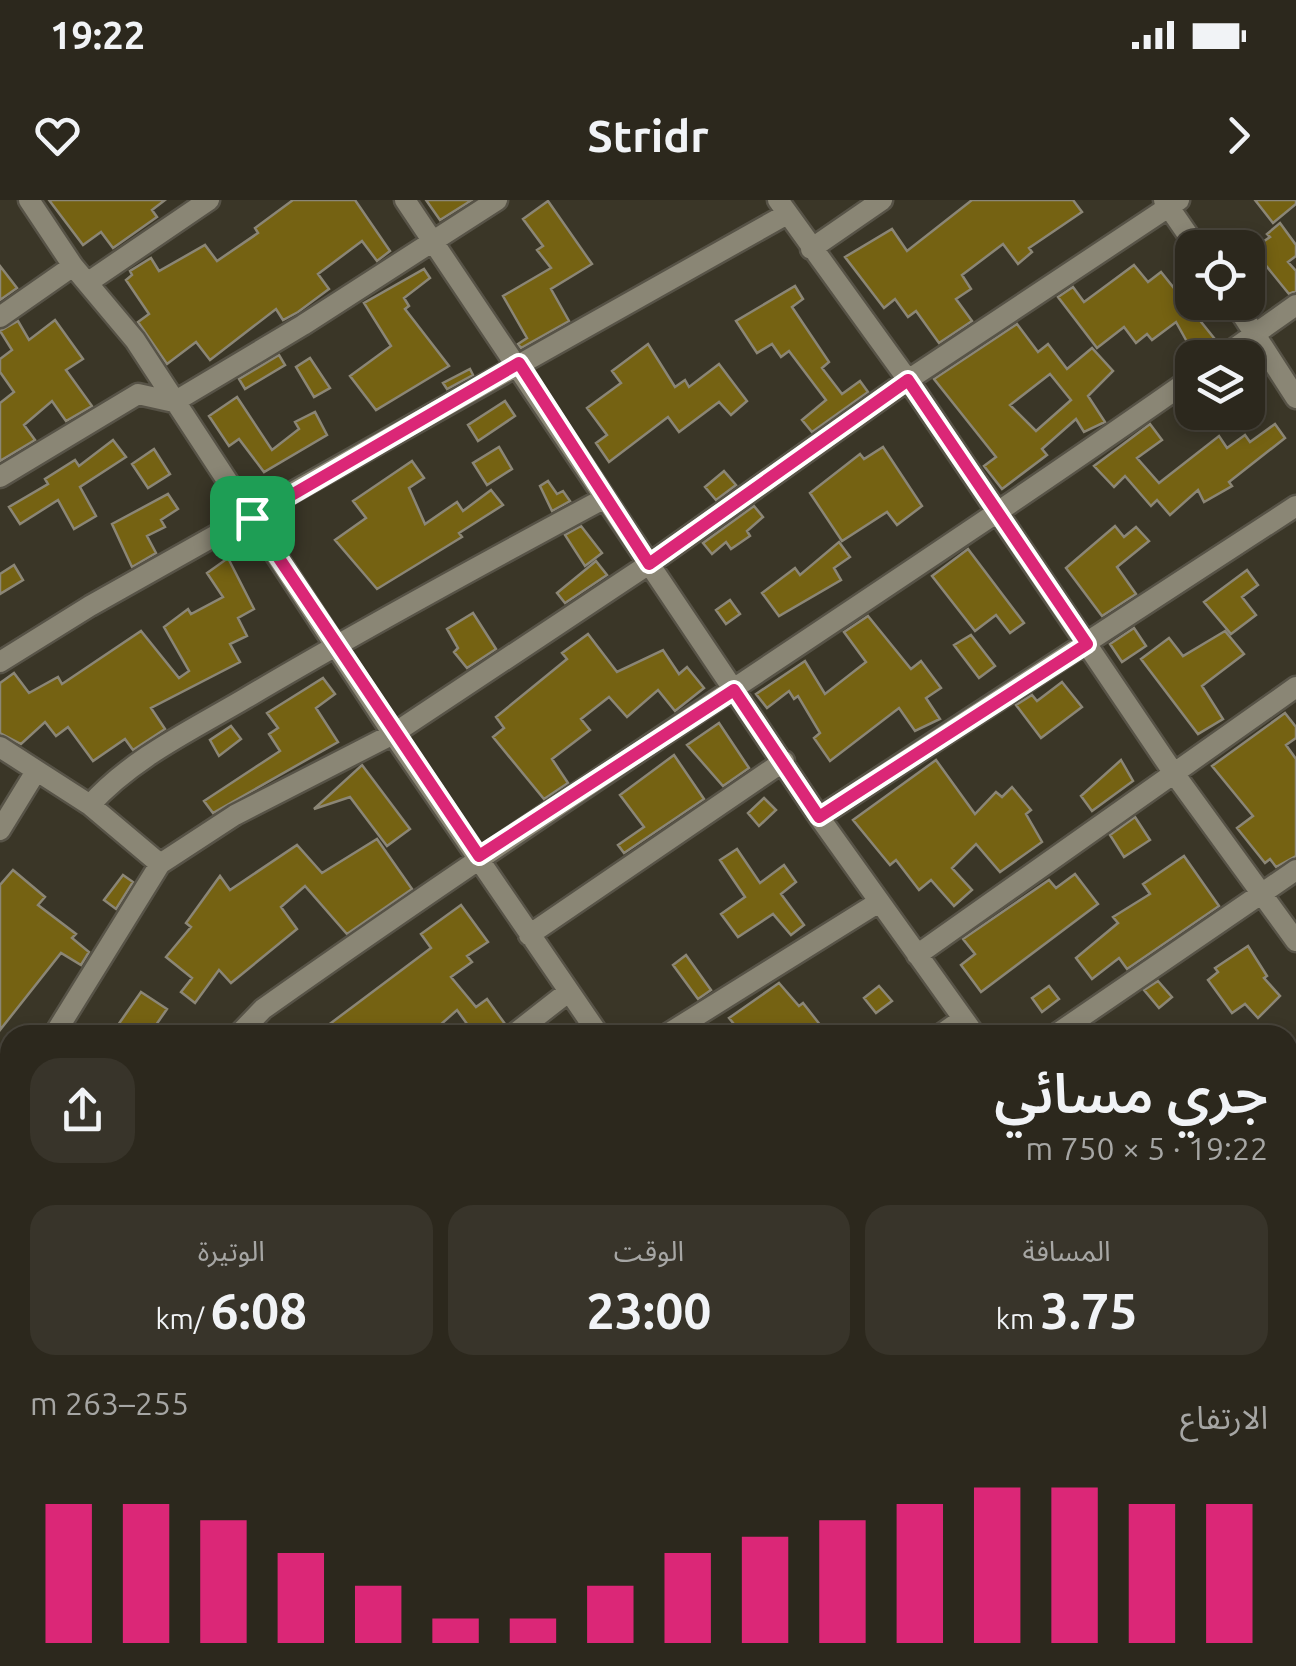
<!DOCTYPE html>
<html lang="ar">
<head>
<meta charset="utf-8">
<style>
	body { margin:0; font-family:Ubuntu,"Noto Sans Arabic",sans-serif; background:#38342a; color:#f1f3f6; direction:rtl; height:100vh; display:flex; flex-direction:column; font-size:38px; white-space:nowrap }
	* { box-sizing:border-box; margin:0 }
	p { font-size:32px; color:#a6a6a4 }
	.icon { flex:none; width:55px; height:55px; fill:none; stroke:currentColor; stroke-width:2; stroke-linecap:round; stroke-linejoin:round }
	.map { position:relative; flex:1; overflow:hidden; direction:ltr }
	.details { position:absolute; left:0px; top:825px; width:1298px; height:642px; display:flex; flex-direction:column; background:#2c281d; border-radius:30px 30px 0 0; box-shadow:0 5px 15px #0003,0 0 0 2px #48443b; direction:rtl }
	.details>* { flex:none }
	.buttons { position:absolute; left:1175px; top:30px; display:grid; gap:20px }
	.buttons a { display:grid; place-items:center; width:90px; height:90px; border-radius:20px; background:#2c281d; box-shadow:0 5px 15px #0003,0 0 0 2px #48443b; font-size:50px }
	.pin { position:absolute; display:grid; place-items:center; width:85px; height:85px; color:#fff; margin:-42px; border-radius:20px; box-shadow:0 5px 15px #0006 }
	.round { display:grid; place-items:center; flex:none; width:105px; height:105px; border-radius:30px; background:#38342a }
	.head { display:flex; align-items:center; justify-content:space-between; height:170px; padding:0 30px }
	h1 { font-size:55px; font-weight:600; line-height:75px }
	.figures { display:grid; grid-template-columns:repeat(3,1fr); gap:15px; height:170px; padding:10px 30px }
	.figures div { display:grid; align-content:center; border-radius:25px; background:#38342a; text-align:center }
	.figures b { font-size:50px; font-weight:600 }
	.figures small { font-size:28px; font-weight:400 }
	.figures p { font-size:28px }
	.chart { height:280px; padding:20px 30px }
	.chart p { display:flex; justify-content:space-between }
	.chart svg { width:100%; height:180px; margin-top:10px; stroke:#db2777; stroke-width:6 }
	.status { display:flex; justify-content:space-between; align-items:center; height:70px; padding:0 50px; background:#2c281d; direction:ltr }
	.status svg { height:28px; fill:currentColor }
	header { display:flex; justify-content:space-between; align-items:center; height:130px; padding:0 30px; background:#2c281d; font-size:45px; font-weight:600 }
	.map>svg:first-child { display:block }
	.building { fill:#756212; stroke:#8b8676; stroke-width:2.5; fill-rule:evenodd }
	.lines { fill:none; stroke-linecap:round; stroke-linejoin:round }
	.street-casing { stroke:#575347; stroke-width:25 }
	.street { stroke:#8a8675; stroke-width:20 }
	.route-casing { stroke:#fff; stroke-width:20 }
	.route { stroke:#db2777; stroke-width:12 }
</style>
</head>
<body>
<div class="status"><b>19:22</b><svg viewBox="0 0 49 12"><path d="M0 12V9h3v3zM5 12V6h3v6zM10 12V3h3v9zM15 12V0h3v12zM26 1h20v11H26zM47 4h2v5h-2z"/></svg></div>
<header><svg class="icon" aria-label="forward" viewBox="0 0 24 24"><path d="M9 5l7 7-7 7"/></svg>Stridr<svg class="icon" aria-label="heart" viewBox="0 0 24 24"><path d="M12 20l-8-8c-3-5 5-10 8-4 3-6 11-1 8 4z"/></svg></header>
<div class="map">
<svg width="1296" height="1466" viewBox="0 0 1296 1466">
	<rect width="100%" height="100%" fill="#3a3627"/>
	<path class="building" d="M 49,0 L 165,0 L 152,10 L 157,17 L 113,48 L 101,32 L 83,45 Z
		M 293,0 L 355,0 L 390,51 L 377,61 L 362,41 L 318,74 L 329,89 L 298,112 L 283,120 L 276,109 L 210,160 L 196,142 L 167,164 L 138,122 L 149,114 L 126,80 L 132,75 L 130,71 L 151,58 L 159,71 L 205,45 L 217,61 L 258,33 L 255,28 Z
		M 426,0 L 472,0 L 440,20 Z
		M 972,0 L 1073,0 L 1082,12 L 1029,48 L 1032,52 L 1018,64 L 1003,44 L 962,75 L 971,89 L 956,99 L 972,121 L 939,143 L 916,111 L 908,117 L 895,99 L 884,108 L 845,57 L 892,29 L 907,51 Z
		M 1255,0 L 1296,0 L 1296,4 L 1273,23 Z
		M 548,1 L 592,64 L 551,89 L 569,121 L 521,148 L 518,144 L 527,138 L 503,96 L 551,68 L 537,50 L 543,46 L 523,19 Z
		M 1280,23 L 1296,45 L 1296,56 L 1288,62 L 1296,71 L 1296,91 L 1289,94 L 1263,62 L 1254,68 L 1248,59 L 1248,52 L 1270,37 L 1267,34 Z
		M 1134,65 L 1148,82 L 1161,72 L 1218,143 L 1196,158 L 1176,122 L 1152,140 L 1147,134 L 1136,143 L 1124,127 L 1097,148 L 1058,97 L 1073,87 L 1084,102 Z
		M 0,66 L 17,88 L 0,100 Z
		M 424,69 L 430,78 L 404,98 L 409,106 L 405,109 L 449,166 L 376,210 L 350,176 L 391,146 L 364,103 Z
		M 795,86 L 803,99 L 792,107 L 829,162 L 822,168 L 842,194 L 860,181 L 868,192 L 812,232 L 802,220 L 826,200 L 789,151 L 781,157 L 772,144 L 757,153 L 736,121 Z
		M 55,120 L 83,159 L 66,170 L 92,206 L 66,221 L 52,201 L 24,225 L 35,240 L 0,261 L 0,203 L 14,192 L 0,172 L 0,159 L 12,150 L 0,131 L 18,121 L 29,140 Z
		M 1017,124 L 1038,152 L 1048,144 L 1067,169 L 1092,148 L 1113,171 L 1088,196 L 1105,222 L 1084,232 L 1076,219 L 1042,249 L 1047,255 L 1002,289 L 984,266 L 996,257 L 934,179 ZM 1050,174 L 1071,200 L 1036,231 L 1010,205 Z
		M 648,144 L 675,187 L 685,180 L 689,187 L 719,164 L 747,201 L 731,215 L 719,202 L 679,232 L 668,217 L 609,262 L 596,243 L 607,235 L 587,208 L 621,183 L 612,171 Z
		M 279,155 L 285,165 L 245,189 L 239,179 Z
		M 310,158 L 330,188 L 314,197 L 296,167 Z
		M 470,169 L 473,175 L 447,189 L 443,183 Z
		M 237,197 L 272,250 L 299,229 L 295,222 L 315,212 L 327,235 L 264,272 L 239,239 L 229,246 L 209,216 Z
		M 505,201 L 515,216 L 478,241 L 468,225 Z
		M 1150,224 L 1162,240 L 1137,258 L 1159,283 L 1219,236 L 1227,248 L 1245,235 L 1250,242 L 1275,224 L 1285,238 L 1229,282 L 1232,286 L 1204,302 L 1198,290 L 1170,315 L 1157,300 L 1151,306 L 1125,276 L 1114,287 L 1094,266 Z
		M 113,240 L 126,257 L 80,287 L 96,316 L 74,329 L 58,300 L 20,324 L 9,307 L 48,284 L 45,279 L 75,260 L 79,266 Z
		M 499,247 L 512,269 L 487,285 L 473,263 Z
		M 883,247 L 922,306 L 897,325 L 887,312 L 842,341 L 810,293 L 860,254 L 864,259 Z
		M 154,249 L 170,274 L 148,288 L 132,264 Z
		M 412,261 L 424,278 L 409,288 L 425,324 L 457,302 L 463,311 L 491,290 L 503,305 L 459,333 L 462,337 L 377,389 L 335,340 L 366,318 L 353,301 Z
		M 724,271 L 736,285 L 716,300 L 705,287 Z
		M 548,281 L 557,294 L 563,291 L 570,301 L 552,311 L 540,286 Z
		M 168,294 L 178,309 L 161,320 L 165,327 L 147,336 L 156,353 L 132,367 L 112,324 Z
		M 754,306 L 763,317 L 747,331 L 750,336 L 731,349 L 726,342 L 712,354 L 703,343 Z
		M 581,326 L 602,353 L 585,366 L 565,335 Z
		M 1115,326 L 1124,337 L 1136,327 L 1149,341 L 1117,367 L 1136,394 L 1102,416 L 1066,368 Z
		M 839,342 L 850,357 L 834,368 L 841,380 L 779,416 L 762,393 L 795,368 L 800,375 Z
		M 968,349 L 1024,423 L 1010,433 L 996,415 L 975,431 L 932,376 Z
		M 228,358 L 254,409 L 238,418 L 247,436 L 230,444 L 240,462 L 151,508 L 165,529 L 133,550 L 125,539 L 93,561 L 68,527 L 56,536 L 45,522 L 21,544 L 0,533 L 0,483 L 14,473 L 29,493 L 58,477 L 62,484 L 141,431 L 179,478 L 189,471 L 164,427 L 188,409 L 191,414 L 223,397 L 207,373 Z
		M 596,361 L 607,375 L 565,403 L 557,393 Z
		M 14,365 L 23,380 L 0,394 L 0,374 Z
		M 1247,370 L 1258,385 L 1242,397 L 1256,415 L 1231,434 L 1204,402 Z
		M 730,400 L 740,414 L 726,424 L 716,410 Z
		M 473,413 L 496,449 L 467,468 L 454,452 L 458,448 L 447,429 Z
		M 868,416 L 911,469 L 921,461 L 941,488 L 926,498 L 940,519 L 915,531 L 899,508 L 830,561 L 814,538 L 820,533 L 798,496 L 794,499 L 789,491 L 767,508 L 756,494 L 805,461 L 825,494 L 866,462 L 844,432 Z
		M 1134,428 L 1146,446 L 1122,462 L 1110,444 Z
		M 1225,431 L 1244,454 L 1202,486 L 1223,519 L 1198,534 L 1141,459 L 1169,438 L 1183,456 Z
		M 588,434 L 617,472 L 663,450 L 679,474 L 687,467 L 704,488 L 675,511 L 658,490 L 627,517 L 609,497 L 581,519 L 590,530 L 552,559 L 568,583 L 544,599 L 493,537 L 504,528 L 496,517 L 567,459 L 562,453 Z
		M 971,435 L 995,466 L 979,478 L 954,445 Z
		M 323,478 L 335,494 L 316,508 L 338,542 L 213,613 L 204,601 L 280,551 L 269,534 L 278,528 L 267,513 Z
		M 1062,482 L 1082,507 L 1041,538 L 1016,505 L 1032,495 L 1037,501 Z
		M 1285,513 L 1296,527 L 1296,538 L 1286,545 L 1296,559 L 1296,656 L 1276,667 L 1270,659 L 1265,663 L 1237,628 L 1253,616 L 1212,566 Z
		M 719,523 L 749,568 L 723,586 L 687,545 Z
		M 231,526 L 241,539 L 219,556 L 210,540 Z
		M 674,555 L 704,599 L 624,653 L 618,645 L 644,627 L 620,595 Z
		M 936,560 L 975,614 L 996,592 L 1002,597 L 1012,587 L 1031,610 L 1026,614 L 1042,642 L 1000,672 L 976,644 L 952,668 L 972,690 L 954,706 L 931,680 L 919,690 L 896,660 L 890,665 L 853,620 Z
		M 1121,560 L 1133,581 L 1092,611 L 1081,596 Z
		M 362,565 L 410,629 L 387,646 L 350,597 L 314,609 Z
		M 764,598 L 776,610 L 759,626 L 748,613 Z
		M 1135,617 L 1150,640 L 1124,657 L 1110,635 Z
		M 377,639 L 412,689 L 347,734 L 305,686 L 281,707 L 297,729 L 231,783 L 219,770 L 195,803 L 181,792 L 192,778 L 166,757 L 191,727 L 186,723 L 220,676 L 230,690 L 297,645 L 322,673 Z
		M 737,649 L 760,683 L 784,665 L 796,682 L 781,694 L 804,725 L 791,735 L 773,714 L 738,737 L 721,714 L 745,697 L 720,660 Z
		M 1184,656 L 1219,706 L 1127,769 L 1119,758 L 1092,779 L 1076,758 L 1118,723 L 1113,717 L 1150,694 L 1143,684 Z
		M 13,670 L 45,697 L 38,705 L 76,734 L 72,738 L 89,752 L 81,765 L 61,753 L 0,830 L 0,685 Z
		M 1075,674 L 1098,704 L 981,792 L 961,765 L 975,754 L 963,739 L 1049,680 L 1056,688 Z
		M 123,675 L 133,682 L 116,709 L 104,700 Z
		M 461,705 L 488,742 L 467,756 L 472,762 L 451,777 L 476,807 L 487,799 L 505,824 L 500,835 L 475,835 L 457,810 L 429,835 L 315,835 L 431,748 L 421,734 Z
		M 1248,746 L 1267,776 L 1264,778 L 1280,796 L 1258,818 L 1245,804 L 1232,813 L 1208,780 L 1218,772 L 1215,768 Z
		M 686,755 L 711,790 L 698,799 L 673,765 Z
		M 1158,781 L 1172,797 L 1159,808 L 1144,790 Z
		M 779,783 L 799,806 L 803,803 L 821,826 L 809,835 L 743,835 L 729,818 Z
		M 879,786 L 892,801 L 876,813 L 864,798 Z
		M 1049,786 L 1059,799 L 1042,812 L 1032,798 Z
		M 141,792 L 167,809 L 149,835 L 131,835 L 118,825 Z"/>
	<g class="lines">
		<g class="street-casing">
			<path id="street" d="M 29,0 L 73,66 L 135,140 L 393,534 L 599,835
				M 405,0 L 819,617 L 975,835
				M 778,0 L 908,180 L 1173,572 L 1296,741
				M 1164,0 L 1197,48
				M 811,49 L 882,0
				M 90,81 L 209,0
				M 1234,102 L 1296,198
				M 0,117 L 73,66
				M 1221,158 L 1296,105
				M 0,277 L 138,194 L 174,202 L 303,125 L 497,0
				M 0,462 L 90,406 L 787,14
				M 0,547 L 90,605 L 160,664
				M 90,605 C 132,558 192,530 246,498 C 364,428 484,363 605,298
				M 819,617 L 1296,306
				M 0,630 L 35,573
				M 529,735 L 784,561
				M 917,755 L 1296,487
				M 54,835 L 160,664 L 235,615 L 393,534 L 649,364 L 908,180 L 1179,0
				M 238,835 L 263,809 C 569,592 886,393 1192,178
				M 513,835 L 568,792
				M 666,835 L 879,702
				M 940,835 L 963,819
				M 1055,835 L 1296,670
				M 1288,877 L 1296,871
				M 0,922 L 10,906
				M 1288,1020 L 1296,1014
				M 0,1039 L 10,1045
				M 0,1214 L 10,1198
				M 1288,1243 L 1296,1237
				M 1288,1288 L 1296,1300
				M 0,1444 L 10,1450
				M 22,1458 L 35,1466
				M 610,1458 L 616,1466
				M 1025,1458 L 1030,1466
				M 1218,1458 L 1224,1466
				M 218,1466 L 223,1458
				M 328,1466 L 339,1458
				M 647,1466 L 660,1458
				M 808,1466 L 820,1458"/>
		</g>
		<use href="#street" class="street"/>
	</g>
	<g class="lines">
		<g class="route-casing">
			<path id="route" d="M 519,163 L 649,364 L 908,180 L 1087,444 L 819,617 L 734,490 L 479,656 L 252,318 Z"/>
		</g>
		<use href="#route" class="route"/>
	</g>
</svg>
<div class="buttons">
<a><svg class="icon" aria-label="locate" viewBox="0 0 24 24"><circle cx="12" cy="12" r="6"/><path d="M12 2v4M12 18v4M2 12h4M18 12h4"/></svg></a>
<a><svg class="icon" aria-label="layers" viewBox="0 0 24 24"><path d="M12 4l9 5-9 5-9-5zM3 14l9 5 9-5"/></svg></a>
</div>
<div class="pin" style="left:252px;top:318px;background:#1e9e55"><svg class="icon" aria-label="arrive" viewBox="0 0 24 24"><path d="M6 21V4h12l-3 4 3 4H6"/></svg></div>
<section class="details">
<div class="head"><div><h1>جري مسائي</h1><p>19:22 · 5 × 750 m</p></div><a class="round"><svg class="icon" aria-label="share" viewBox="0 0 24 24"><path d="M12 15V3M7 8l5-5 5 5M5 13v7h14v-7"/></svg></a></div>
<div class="figures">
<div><p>المسافة</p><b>3.75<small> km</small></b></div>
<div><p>الوقت</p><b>23:00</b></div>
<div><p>الوتيرة</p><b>6:08<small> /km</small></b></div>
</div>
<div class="chart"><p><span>الارتفاع</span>255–263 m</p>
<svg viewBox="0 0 160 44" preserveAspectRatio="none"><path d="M5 44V10M15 44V10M25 44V14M35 44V22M45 44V30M55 44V38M65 44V38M75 44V30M85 44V22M95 44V18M105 44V14M115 44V10M125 44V6M135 44V6M145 44V10M155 44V10"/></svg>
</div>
</section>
</div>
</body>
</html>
